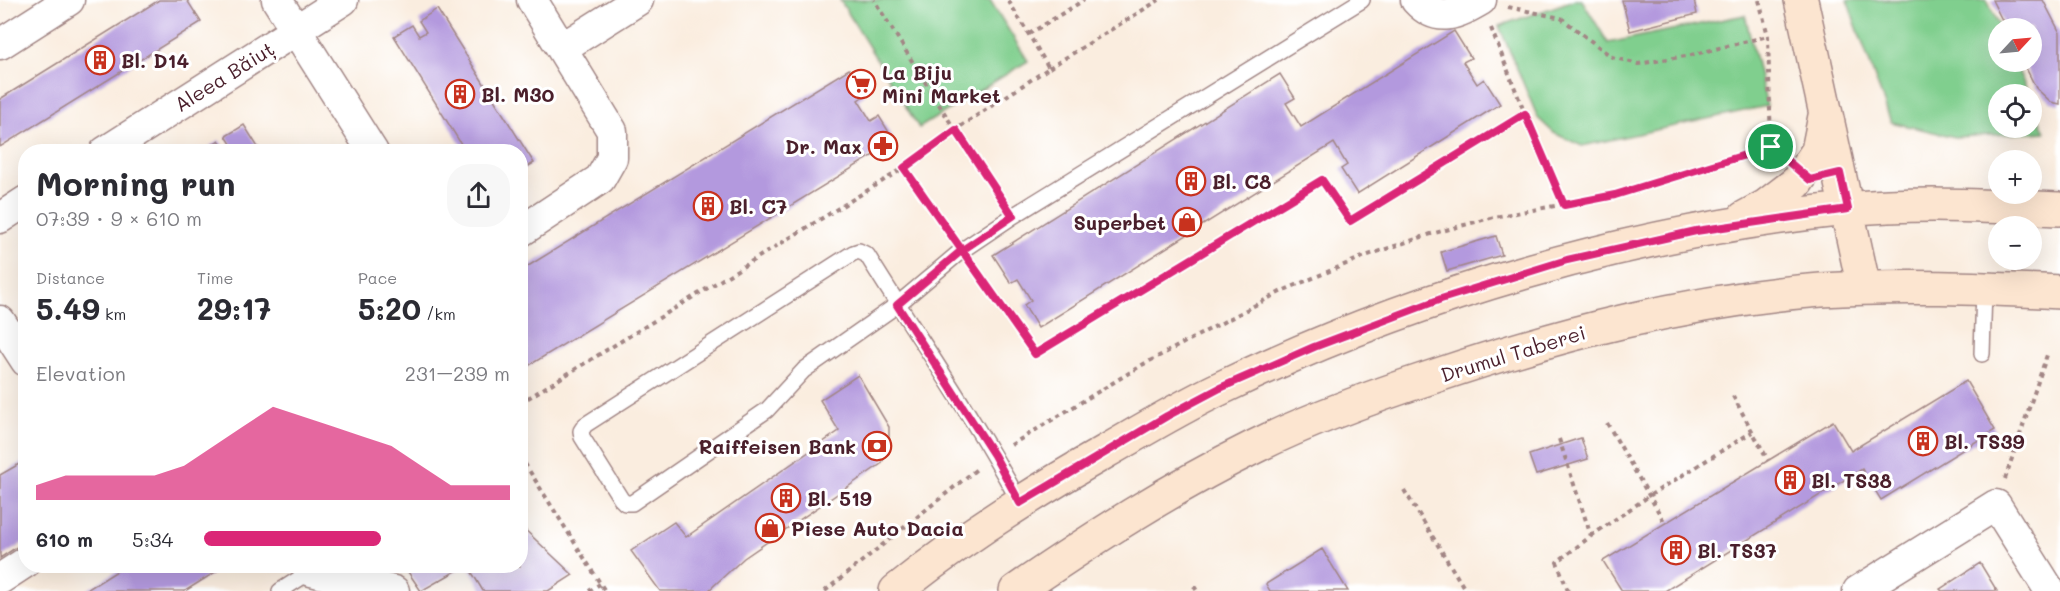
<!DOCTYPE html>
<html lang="en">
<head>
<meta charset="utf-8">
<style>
	body { margin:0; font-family:Mali,sans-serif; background:#f7f7f7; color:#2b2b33; height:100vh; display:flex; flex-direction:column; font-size:22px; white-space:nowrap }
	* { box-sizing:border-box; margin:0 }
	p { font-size:20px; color:#7c7c81 }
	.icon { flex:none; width:33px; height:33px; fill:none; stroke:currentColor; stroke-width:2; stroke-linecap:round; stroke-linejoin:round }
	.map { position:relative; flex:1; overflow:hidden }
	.side { position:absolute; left:18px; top:144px; width:510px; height:429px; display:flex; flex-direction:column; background:#fff; border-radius:24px; box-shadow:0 6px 24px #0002 }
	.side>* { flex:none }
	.needle { width:39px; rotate:64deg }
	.fabs { position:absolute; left:1988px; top:18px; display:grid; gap:12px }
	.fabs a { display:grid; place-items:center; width:54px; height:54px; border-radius:50%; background:#fff; box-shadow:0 6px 24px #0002; font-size:30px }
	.pin { position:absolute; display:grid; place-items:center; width:51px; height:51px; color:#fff; margin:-26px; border:3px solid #fff; border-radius:50%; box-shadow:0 2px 6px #0007 }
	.round { display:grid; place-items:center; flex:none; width:63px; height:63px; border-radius:24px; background:#f7f7f7 }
	.summary { display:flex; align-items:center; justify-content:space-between; height:102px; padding:0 18px }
	h1 { font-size:33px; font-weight:800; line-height:45px }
	.figures { display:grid; grid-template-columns:repeat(3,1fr); gap:9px; height:102px; padding:6px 18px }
	.figures div { display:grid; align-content:center }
	.figures b { font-size:30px; font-weight:800 }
	.figures small { font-size:16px; font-weight:400 }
	.figures p { font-size:16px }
	.chart { height:168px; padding:12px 18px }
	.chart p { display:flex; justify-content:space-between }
	.chart svg { width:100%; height:108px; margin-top:6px; fill:#db2777; opacity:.7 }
	ul { padding:0 18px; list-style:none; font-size:20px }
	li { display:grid; grid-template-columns:96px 72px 1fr; align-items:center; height:45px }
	li i { height:15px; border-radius:8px; background:#db2777 }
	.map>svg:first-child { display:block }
	.green { fill:#80cf8e; stroke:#65775c; stroke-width:1.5 }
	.building { fill:#b399de }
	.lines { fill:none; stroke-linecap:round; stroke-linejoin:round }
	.lane-casing { stroke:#a28685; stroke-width:18 }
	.street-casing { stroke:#a28685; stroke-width:33 }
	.secondary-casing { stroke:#a28685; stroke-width:36 }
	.path { stroke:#a28685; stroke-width:4; stroke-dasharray:4.5 4.5; stroke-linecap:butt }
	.lane { stroke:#fff; stroke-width:15 }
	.street { stroke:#fff; stroke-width:30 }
	.secondary { stroke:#fce5d0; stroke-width:33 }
	.route-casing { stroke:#fff; stroke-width:12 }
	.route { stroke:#db2777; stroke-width:8 }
	.labels { text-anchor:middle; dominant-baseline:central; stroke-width:6; stroke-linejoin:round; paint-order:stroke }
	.poi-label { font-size:20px; font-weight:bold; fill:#4a1f2b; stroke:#fff; text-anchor:start }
	.street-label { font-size:20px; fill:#4a1f2b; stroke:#fff }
</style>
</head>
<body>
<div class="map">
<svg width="2060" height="591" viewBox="0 0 2060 591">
	<rect width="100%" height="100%" fill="#fff"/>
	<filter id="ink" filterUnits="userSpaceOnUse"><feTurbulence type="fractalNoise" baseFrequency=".0167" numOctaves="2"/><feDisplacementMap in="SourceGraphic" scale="12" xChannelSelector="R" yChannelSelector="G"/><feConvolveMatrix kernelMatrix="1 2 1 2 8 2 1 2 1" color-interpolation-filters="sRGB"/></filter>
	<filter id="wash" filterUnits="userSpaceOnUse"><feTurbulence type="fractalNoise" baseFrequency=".008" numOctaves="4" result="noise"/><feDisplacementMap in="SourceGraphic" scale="24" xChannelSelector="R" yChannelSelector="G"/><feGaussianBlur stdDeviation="1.35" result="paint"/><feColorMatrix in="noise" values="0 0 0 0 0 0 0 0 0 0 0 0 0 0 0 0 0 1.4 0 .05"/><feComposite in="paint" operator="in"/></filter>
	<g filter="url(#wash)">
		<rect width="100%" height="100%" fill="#faeddf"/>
		<path class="green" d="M 840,0 L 990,0 L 1028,61 L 919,128 Z
			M 1574,0 L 1582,0 L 1608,43 L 1745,15 L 1767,106 L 1582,146 L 1554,133 L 1538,118 L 1499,26 Z
			M 1847,0 L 1987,0 L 2000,28 L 1998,28 L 1998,62 L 2014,62 L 2029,94 L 1998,94 L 1998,128 L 2031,128 L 2031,100 L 2045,132 L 1955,137 L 1891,122 Z"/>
		<g id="blocks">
			<path class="building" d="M 159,0 L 187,0 L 201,22 L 0,147 L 0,99 Z
				M 1622,0 L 1694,0 L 1697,14 L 1630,31 Z
				M 1992,0 L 2043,0 L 2060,33 L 2060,104 L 2051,102 L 2036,88 L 2023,62 L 2031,62 L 2031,28 L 2006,28 Z
				M 437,9 L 534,163 L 520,171 L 520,152 L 466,152 L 394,36 L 412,25 L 419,36 L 426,32 L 419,21 Z
				M 1454,31 L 1471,58 L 1463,62 L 1477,84 L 1484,79 L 1500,104 L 1357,194 L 1341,169 L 1347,165 L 1334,143 L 1038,328 L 1024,305 L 1031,300 L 1018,279 L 1011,283 L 993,255 L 1280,74 L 1295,98 L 1286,103 L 1301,127 Z
				M 849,69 L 865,95 L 858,100 L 871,121 L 879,116 L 895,142 L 520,371 L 520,271 Z
				M 244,125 L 261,152 L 202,152 L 219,140 L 226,151 L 233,147 L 226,136 Z
				M 1496,236 L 1502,255 L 1447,271 L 1441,252 Z
				M 858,375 L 889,427 L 889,450 L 881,464 L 744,558 L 708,591 L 660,591 L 631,551 L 674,522 L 686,537 L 839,431 L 820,400 Z
				M 1966,381 L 1995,430 L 1881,500 L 1862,469 L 1665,591 L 1622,591 L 1603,561 L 1833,421 L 1851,451 Z
				M 1581,438 L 1588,459 L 1536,475 L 1529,455 Z
				M 26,460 L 26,541 L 0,558 L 0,475 Z
				M 520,525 L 573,575 L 548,591 L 483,591 L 468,566 L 520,566 Z
				M 1322,549 L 1348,591 L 1270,591 L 1266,584 Z
				M 1980,563 L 1997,591 L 1942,591 L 1940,589 Z
				M 125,566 L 225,566 L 185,591 L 85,591 Z
				M 404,566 L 465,566 L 421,591 Z"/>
		</g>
	</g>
	<g filter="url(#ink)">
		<use href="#blocks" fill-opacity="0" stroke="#a28685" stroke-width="1.5"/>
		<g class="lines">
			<g class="lane-casing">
				<path id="lane" d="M 1982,354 L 1984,289
					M 1020,503 C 974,417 918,338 867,255 L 859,251 L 853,253 L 585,425 L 581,431 L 582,437 L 621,499 L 625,503 L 632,503 L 767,410 L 804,370 L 897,305 L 961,251 L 1013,216 L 1362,0
					M 280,591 L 311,571"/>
			</g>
			<g class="street-casing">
				<path id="street" d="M 277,0 L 373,152
					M 1416,0 C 1438,24 1457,14 1481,0
					M 0,44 L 69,0
					M 562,48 L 638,0
					M 105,152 L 343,0
					M 0,218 L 26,201
					M 520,232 L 600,179 L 612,158 L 612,131 L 532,0
					M 0,321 L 26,361
					M 307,566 L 311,571 L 394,591
					M 0,579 L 26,562
					M 1858,591 L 1996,505 L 2050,591"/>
			</g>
			<g class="secondary-casing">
				<path id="secondary" d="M 1801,0 L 1864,288
					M 1744,218 L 1766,206 L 1796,183 L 1818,151 L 1825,116
					M 896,591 C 961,539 1033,493 1105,452 C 1143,430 1181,407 1221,388 C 1414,295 1633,231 1846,209 C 1918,202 1989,206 2060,209
					M 1016,591 C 1092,539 1171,488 1254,447 C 1312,418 1374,396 1435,376 C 1560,334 1689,300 1821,290 C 1900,285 1980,288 2060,292"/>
			</g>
			<path class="path" d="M 1759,0 L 1768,36 L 1771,147
				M 1508,7 L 1561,18 L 1612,57 L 1638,64 L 1691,55 L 1768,36
				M 1491,28 L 1525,114
				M 1029,34 L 1084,0
				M 1049,68 L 1159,0
				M 904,168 L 949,234
				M 1002,199 L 955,130 L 1049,68 L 1008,0
				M 973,268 L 1035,354 L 1322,181 L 1350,221 L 1525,114 L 1564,205
				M 1733,396 L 1768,460
				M 520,403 L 904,168 L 955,130 L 874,0
				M 1607,423 L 1665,523
				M 1559,439 L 1591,536 L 1557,562 L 1568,591
				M 1011,445 L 1142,365 L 1282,291 L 1365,256 L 1431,234 L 1494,217 L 1615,195 L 1771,147 L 1778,153
				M 520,456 L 605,591
				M 2005,479 L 2048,352
				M 1404,490 L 1466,591
				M 1591,536 L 1649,496 L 1752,432
				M 1194,586 L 1197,591
				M 589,591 L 600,584
				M 825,591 L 978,468"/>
			<use href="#lane" class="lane"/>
			<use href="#street" class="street"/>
			<use href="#secondary" class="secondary"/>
		</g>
	</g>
	<g class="lines" filter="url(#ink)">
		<g class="route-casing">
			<path id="route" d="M 1771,147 L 1615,195 L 1564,205 L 1525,114 L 1350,221 L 1322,180 L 1035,354 L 904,168 L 956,130 L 1013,216 L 961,251 L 897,305 L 994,455 L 1020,503 L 1167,416 L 1220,388 L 1314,347 L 1441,299 L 1567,260 L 1696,231 L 1848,209 L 1840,173 L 1810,180 L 1771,147"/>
		</g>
		<use href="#route" class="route"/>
	</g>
	<defs>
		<g id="building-ring" transform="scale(1.5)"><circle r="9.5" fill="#fff" stroke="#c8321e" stroke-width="1.5"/><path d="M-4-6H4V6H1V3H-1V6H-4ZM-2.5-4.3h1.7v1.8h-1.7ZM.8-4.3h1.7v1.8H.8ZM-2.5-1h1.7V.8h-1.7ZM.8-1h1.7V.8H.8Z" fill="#c8321e"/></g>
		<g id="supermarket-ring" transform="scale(1.5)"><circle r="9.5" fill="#fff" stroke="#c8321e" stroke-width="1.5"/><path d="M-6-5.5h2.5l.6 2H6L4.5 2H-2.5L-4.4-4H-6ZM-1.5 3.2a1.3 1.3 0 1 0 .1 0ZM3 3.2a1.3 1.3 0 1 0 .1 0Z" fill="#c8321e"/></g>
		<g id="pharmacy-ring" transform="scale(1.5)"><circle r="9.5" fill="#fff" stroke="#c8321e" stroke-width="1.5"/><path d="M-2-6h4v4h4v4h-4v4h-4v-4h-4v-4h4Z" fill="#c8321e"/></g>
		<g id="shop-ring" transform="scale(1.5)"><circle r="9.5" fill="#fff" stroke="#c8321e" stroke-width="1.5"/><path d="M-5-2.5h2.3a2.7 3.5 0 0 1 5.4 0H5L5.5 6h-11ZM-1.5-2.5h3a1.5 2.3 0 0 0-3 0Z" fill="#c8321e"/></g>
		<g id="bank-ring" transform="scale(1.5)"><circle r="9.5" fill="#fff" stroke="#c8321e" stroke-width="1.5"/><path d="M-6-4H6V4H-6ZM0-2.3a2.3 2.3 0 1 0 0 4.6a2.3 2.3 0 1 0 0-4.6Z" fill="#c8321e"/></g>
	</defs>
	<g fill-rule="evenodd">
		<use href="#building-ring" x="100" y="60"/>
		<use href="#supermarket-ring" x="861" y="84"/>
		<use href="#building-ring" x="460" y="94"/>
		<use href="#pharmacy-ring" x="883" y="146"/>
		<use href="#building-ring" x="1191" y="181"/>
		<use href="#building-ring" x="708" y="206"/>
		<use href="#shop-ring" x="1187" y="222"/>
		<use href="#building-ring" x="1923" y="441"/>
		<use href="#bank-ring" x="877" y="446"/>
		<use href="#building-ring" x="1790" y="480"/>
		<use href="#building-ring" x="786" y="498"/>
		<use href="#shop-ring" x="770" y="528"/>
		<use href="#building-ring" x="1676" y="550"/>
	</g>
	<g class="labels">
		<g class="poi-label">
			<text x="121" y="60">Bl. D14</text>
			<text x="882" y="72">La Biju<tspan x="882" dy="23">Mini Market</tspan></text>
			<text x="481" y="94">Bl. M30</text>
			<text x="862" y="146" text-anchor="end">Dr. Max</text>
			<text x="1212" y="181">Bl. C8</text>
			<text x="729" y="206">Bl. C7</text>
			<text x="1166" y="222" text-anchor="end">Superbet</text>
			<text x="1944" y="441">Bl. TS39</text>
			<text x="856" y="446" text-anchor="end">Raiffeisen Bank</text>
			<text x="1811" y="480">Bl. TS38</text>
			<text x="807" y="498">Bl. 519</text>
			<text x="791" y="528">Piese Auto Dacia</text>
			<text x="1697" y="550">Bl. TS37</text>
		</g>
		<g class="street-label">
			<text transform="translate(224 76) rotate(-32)">Aleea Băiuț</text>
			<text transform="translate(1513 353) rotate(-17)">Drumul Taberei</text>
		</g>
	</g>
</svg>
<div class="fabs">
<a><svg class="needle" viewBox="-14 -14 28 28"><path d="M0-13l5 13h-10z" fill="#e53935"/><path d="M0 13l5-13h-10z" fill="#7c7c81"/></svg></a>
<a><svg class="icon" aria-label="locate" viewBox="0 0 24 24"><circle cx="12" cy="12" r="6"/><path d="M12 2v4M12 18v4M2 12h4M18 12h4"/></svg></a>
<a>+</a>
<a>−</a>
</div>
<div class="pin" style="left:1771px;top:147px;background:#1e9e55"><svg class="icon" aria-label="arrive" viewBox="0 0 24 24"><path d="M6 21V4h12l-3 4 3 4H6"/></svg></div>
<section class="side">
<div class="summary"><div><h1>Morning run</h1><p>07:39 · 9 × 610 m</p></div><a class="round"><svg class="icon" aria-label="share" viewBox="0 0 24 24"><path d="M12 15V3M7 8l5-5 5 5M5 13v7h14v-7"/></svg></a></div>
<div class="figures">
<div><p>Distance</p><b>5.49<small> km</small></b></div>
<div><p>Time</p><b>29:17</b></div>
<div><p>Pace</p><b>5:20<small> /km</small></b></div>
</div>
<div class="chart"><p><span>Elevation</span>231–239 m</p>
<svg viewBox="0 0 160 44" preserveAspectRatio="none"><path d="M0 44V38L10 34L20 34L30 34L40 34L50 30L60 22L70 14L80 6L90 10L100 14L110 18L120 22L130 30L140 38L150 38L160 38V44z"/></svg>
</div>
<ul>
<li><b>610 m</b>5:34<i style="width:58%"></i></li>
</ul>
</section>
</div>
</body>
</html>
